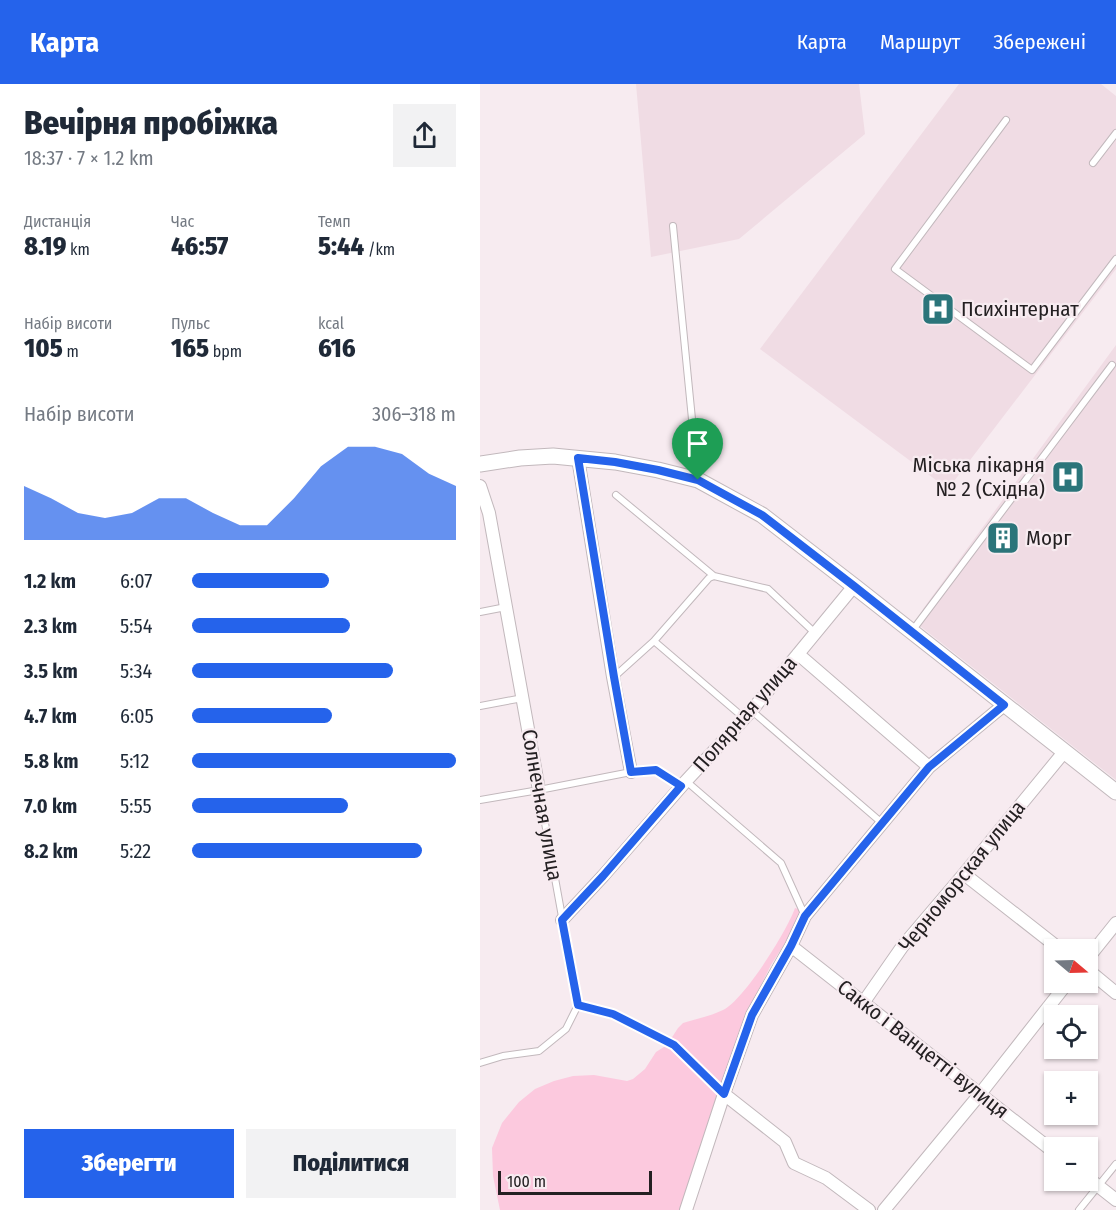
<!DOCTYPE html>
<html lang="uk">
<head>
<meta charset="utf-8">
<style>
	body { margin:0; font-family:"Fira Sans Condensed",sans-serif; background:#f2f2f3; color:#1f2937; height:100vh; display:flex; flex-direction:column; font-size:22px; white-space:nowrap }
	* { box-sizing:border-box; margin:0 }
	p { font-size:20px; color:#747a83 }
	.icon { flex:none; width:33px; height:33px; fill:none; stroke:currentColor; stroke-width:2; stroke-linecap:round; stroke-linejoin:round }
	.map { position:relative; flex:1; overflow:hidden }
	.panel { display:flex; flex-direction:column; background:#fff; width:480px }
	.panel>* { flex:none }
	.needle { width:39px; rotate:109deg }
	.controls { position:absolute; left:564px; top:855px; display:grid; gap:12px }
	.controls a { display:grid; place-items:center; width:54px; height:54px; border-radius:0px; background:#fff; box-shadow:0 2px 4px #0004; font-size:30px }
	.scale { position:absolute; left:18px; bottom:15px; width:154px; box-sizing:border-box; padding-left:6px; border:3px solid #242022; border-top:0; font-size:16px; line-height:21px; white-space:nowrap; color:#242022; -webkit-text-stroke:4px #f7ebf0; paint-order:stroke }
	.pin { position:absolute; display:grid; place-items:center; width:51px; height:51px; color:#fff; margin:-62px -26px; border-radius:50% 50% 50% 0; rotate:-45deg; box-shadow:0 0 6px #0007 }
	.pin .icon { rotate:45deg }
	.round { display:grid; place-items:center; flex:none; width:63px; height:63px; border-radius:0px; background:#f2f2f3 }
	.summary { display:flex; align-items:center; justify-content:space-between; height:102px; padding:0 24px }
	h1 { font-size:33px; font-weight:800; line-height:45px }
	.stats { display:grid; grid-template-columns:repeat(3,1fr); gap:9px; height:102px; padding:6px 24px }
	.stats div { display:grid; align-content:center }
	.stats b { font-size:26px; font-weight:800 }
	.stats small { font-size:16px; font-weight:400 }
	.stats p { font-size:16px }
	.chart { height:168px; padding:12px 24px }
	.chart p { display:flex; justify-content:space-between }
	.chart svg { width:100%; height:108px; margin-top:6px; fill:#2563eb; opacity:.7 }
	.action { display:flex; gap:12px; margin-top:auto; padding:12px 24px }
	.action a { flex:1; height:69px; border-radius:0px; background:#2563eb; color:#fff; font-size:24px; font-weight:800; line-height:69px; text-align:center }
	.action a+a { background:#f2f2f3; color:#1f2937 }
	ul { padding:0 24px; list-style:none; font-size:20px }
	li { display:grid; grid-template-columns:96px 72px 1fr; align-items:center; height:45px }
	li i { height:15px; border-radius:8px; background:#2563eb }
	header { display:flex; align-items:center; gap:36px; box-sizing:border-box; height:84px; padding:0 30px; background:#2563eb; color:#fff }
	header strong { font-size:28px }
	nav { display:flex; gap:33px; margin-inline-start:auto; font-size:21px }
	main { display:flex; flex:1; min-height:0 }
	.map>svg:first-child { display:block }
	.built { fill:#f0dce4 }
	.green { fill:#fcc9de }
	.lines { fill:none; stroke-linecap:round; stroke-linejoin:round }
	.service-casing { stroke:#c2b8bc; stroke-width:8 }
	.minor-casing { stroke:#c2b8bc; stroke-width:14 }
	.tertiary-casing { stroke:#c2b8bc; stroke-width:17 }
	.service { stroke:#fff; stroke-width:6 }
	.minor { stroke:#fff; stroke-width:12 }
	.tertiary { stroke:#fff; stroke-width:15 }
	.route-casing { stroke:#fff; stroke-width:12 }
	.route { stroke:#2563eb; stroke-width:8 }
	.labels { text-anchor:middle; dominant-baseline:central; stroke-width:4.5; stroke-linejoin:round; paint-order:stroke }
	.poi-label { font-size:21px; fill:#242022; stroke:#f7ebf0; text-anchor:start }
	.street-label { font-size:21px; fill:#242022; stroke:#f7ebf0 }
</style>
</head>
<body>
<header>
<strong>Карта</strong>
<nav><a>Карта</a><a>Маршрут</a><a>Збережені</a></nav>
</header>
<main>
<section class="panel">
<div class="summary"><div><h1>Вечірня пробіжка</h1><p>18:37 · 7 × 1.2 km</p></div><a class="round"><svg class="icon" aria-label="share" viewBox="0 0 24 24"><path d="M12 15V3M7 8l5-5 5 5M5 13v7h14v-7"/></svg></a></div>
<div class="stats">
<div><p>Дистанція</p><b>8.19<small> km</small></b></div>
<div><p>Час</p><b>46:57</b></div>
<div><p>Темп</p><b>5:44<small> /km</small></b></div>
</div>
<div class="stats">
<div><p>Набір висоти</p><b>105<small> m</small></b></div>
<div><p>Пульс</p><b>165<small> bpm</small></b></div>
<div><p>kcal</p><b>616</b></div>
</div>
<div class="chart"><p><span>Набір висоти</span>306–318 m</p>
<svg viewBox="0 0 160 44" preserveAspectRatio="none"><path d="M0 44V22L10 27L20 33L30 35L40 33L50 27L60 27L70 33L80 38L90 38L100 27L110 14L120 6L130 6L140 9L150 17L160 22V44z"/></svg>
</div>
<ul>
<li><b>1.2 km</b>6:07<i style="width:52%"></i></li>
<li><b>2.3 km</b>5:54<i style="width:60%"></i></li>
<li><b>3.5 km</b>5:34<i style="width:76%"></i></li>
<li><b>4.7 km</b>6:05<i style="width:53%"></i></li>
<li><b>5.8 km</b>5:12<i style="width:100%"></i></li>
<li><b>7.0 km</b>5:55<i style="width:59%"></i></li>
<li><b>8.2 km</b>5:22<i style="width:87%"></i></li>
</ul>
<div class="action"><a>Зберегти</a><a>Поділитися</a></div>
</section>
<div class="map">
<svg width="636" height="1126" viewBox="0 0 636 1126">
	<rect width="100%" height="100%" fill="#f7ebf0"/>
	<path class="built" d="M 156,0 L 379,0 L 385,50 L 259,155 L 171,173 Z
		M 479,0 L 621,0 L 636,12 L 636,185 L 468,405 L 280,265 Z
		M 636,261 L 636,696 L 440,542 L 443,525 Z"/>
	<path class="green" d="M 315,824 L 321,826 L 315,843 L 291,881 L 268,927 L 237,1013 L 201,1126 L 20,1126 L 13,1092 L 12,1064 L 22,1039 L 39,1018 L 55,1005 L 74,997 L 93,992 L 114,991 L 147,997 L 153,995 L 165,985 L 176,968 L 187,961 L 198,944 L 203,939 C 216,935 231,932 243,926 C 264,916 307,847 315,824 Z"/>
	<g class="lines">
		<g class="service-casing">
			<path id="service" d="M 526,36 L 415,185 L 552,286 L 636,175
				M 613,79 L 636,49
				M 193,142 L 218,396
				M 136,411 L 234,492 L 288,505 L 335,549
				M 0,528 L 26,523
				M 432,547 L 632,281
				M 174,557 L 229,494 L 234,492
				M 134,593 L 174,557 L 264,634
				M 0,622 L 43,614
				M 272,627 L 402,739
				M 206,697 L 301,779 L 325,832
				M 0,716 L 59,706 L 151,688 L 176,686 L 201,702
				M 98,921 L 133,930 L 194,961 L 244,1010
				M 0,979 L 23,972 L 59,967 L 86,945 L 98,921 L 59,706
				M 599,1126 L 636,1080"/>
		</g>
		<g class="minor-casing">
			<path id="minor" d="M 98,374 L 133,593 L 151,688
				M 0,402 L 9,429 L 59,706
				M 318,570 L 449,683
				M 484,790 L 581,866
				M 82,836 L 123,792 L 206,697 L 272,626 L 374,502
				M 311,862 L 574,1068
				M 608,874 L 636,839
				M 608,886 L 636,909
				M 383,919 L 422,863 L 484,790 L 584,668
				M 244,1010 L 305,1058 L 314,1079 L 346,1094 L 389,1126
				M 608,1094 L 636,1116
				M 206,1126 L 244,1010 L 272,931 L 311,862 L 325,832 L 449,683 L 524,621
				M 404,1126 L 500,1010 L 588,898"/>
		</g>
		<g class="tertiary-casing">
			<path id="tertiary" d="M 0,380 L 40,374 L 73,372 L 135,378 L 178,386 L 218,396 L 282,431 L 374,502 L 636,708"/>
		</g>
		<use href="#service" class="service"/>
		<use href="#minor" class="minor"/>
		<use href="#tertiary" class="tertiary"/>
	</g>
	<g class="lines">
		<g class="route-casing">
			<path id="route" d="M 98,374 L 135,378 L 178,386 L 218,396 L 282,431 L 374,502 L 524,621 L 449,683 L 325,832 L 311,862 L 272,931 L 244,1010 L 194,961 L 133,930 L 98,921 L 82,836 L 123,792 L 201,702 L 176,686 L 151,688 L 134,593 Z"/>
		</g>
		<use href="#route" class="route"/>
	</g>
	<defs>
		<g id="hospital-square" transform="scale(1.725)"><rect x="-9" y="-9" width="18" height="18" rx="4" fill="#2b757a" stroke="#f7ebf0"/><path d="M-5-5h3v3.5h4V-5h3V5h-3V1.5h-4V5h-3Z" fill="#fff"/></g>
		<g id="building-square" transform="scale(1.725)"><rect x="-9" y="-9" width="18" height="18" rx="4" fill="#2b757a" stroke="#f7ebf0"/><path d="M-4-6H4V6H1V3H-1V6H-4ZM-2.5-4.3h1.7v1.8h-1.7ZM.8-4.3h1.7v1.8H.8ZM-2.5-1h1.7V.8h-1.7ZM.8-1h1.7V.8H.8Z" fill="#fff"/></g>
	</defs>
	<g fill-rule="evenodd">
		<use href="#hospital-square" x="458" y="225"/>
		<use href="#hospital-square" x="588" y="393"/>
		<use href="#building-square" x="523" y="454"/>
	</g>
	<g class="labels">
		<g class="poi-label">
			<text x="481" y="225">Психінтернат</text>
			<text x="565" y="381" text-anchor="end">Міська лікарня<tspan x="565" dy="24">№ 2 (Східна)</tspan></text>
			<text x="546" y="454">Морг</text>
		</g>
		<g class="street-label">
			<text transform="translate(265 630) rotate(-49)">Полярная улица</text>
			<text transform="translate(62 721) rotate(80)">Солнечная улица</text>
			<text transform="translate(482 792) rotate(-51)">Черноморская улица</text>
			<text transform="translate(443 965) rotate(38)">Сакко і Ванцетті вулиця</text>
		</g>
	</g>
</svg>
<div class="controls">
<a><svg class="needle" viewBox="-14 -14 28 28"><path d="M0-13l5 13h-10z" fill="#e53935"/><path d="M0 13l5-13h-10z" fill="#747a83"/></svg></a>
<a><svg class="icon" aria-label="locate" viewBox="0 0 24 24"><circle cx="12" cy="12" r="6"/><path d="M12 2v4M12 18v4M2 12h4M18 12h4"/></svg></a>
<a>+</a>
<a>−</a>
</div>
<div class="scale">100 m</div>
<div class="pin" style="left:218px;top:396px;background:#1e9e55"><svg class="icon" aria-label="arrive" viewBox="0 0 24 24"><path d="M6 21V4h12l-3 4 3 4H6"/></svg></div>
</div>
</main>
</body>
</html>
